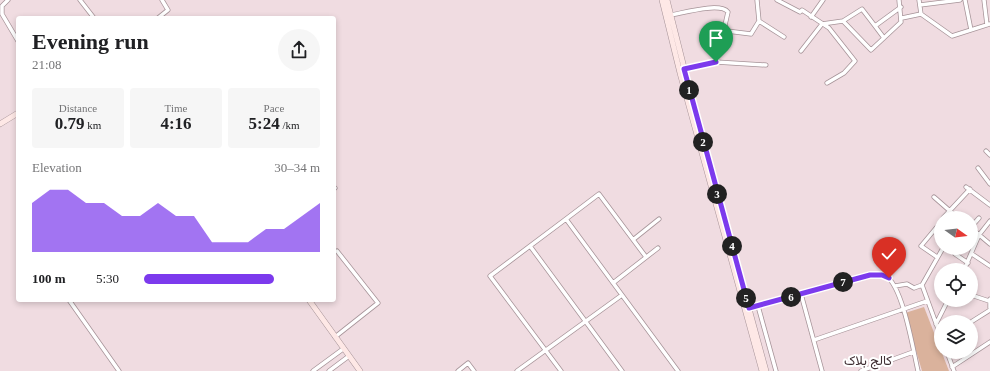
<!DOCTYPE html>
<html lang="en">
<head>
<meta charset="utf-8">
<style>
	body { margin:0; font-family:"Times New Roman",Vazirmatn,serif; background:#f6f6f6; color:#202124; height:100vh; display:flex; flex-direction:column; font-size:15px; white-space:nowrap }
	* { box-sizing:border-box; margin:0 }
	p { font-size:13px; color:#757577 }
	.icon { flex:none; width:22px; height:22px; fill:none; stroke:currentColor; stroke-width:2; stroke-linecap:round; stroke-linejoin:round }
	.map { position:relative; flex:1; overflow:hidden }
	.panel { position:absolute; left:16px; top:16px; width:320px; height:286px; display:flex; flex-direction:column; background:#fff; border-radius:4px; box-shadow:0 2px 6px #0003 }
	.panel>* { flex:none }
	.needle { width:26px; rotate:104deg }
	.buttons { position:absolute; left:934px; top:211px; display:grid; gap:8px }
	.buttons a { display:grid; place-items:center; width:44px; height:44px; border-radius:50%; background:#fff; box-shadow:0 2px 6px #0003; font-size:20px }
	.pin { position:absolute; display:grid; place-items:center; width:34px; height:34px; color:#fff; margin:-41px -17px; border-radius:50% 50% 50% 0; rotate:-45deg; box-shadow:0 0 4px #0007 }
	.pin .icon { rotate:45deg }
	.km { position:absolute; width:20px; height:20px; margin:-10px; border-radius:50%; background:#222; color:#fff; font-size:11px; line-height:20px; text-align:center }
	.round { display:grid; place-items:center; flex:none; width:42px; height:42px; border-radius:21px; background:#f6f6f6 }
	.summary { display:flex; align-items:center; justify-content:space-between; height:68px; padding:0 16px }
	h1 { font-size:22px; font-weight:800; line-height:30px }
	.metrics { display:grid; grid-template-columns:repeat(3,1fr); gap:6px; height:68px; padding:4px 16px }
	.metrics div { display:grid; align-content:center; border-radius:4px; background:#f6f6f6; text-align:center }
	.metrics b { font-size:17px; font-weight:800 }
	.metrics small { font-size:11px; font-weight:400 }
	.metrics p { font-size:11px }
	.chart { height:112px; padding:8px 16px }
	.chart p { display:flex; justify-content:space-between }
	.chart svg { width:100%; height:72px; margin-top:4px; fill:#7c3aed; opacity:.7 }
	ul { padding:0 16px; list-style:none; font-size:13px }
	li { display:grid; grid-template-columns:64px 48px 1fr; align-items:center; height:30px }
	li i { height:10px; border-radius:5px; background:#7c3aed }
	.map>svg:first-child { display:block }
	.green { fill:#dab29c }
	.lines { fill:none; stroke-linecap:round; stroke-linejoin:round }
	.street-casing { stroke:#a69398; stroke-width:5 }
	.secondary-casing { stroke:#a69398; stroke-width:6 }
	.street { stroke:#fff; stroke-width:3.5 }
	.secondary { stroke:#fee8e6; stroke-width:5 }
	.route-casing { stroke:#fff; stroke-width:8 }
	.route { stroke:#7c3aed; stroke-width:5 }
	.labels { text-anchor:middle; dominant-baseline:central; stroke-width:4; stroke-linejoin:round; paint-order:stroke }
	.neighbourhood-label { font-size:13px; fill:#403034; stroke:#fff }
</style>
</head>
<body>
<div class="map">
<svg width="990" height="371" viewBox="0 0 990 371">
	<rect width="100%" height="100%" fill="#f0dce1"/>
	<path class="green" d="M 924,307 L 949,371 L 922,371 L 905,313 Z"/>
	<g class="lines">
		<g class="street-casing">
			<path id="street" d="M 8,0 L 2,6 L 2,14 L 18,41
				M 80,0 L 94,18
				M 777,0 L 800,12 L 802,10 L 829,28 L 855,61 L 844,73 L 827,83
				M 919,0 L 921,14 L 952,36 L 990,24
				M 965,0 L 971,30
				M 984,0 L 987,25
				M 920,5 L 960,0
				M 671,15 C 683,13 720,2 728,12 L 725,25 L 727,31 L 751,34 L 759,21 L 757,0
				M 811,17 L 823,0
				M 158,18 L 168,10 L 162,0
				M 902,18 L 921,14
				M 759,21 L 784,37
				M 843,21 L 871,50 L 901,22 L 899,0
				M 875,26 L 884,38
				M 801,51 L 822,24 L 843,21 L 862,9 L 875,26 L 901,7
				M 684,69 L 716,62 L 766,65
				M 986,151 L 990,155
				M 978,168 L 990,184
				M 966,187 L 990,205
				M 334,189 L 335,188
				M 934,197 L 958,218
				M 943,218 L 970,189
				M 971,227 L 979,218
				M 971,228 L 990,244
				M 634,239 L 659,219
				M 530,246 L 622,371
				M 955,254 L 968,263
				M 972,254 L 990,266
				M 646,257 L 599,194 L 566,219 L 678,371
				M 937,257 L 921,246 L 941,222
				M 964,270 L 979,235 L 990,221
				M 613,283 L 658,248
				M 922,285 L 941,337
				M 895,286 L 907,284 L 914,288 L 922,285 L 943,248
				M 801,294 L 822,371
				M 971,295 L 989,301
				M 990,299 L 990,308
				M 69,300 L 119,371
				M 758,306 L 776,371
				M 749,308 L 870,275 L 886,276 C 903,287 913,349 918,371
				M 971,322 L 990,310
				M 936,324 L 948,300
				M 335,337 L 378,303 L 337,251
				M 814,340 L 927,301
				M 947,352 L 954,371
				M 952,367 L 990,342
				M 313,371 L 343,349
				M 329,371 L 349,356
				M 458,371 L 468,363 L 474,371
				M 517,371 L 622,295
				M 561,371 L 490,276 L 566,219
				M 861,371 L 913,352"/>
		</g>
		<g class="secondary-casing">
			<path id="secondary" d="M 662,0 L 680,73 L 762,371
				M 667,0 L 696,115 L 766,371
				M 0,124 L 18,113
				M 309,300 L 360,371"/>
		</g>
		<use href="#street" class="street"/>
		<use href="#secondary" class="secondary"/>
	</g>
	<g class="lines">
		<g class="route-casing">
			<path id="route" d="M 716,62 L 684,69 L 749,308 L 870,275 L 882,275 L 889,278"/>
		</g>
		<use href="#route" class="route"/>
	</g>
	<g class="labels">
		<g class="neighbourhood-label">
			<text x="868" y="360">کالج بلاک</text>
		</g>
	</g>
</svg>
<div class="buttons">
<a><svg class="needle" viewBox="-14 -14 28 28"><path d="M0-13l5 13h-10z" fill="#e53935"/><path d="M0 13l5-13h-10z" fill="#757577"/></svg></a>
<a><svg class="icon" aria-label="locate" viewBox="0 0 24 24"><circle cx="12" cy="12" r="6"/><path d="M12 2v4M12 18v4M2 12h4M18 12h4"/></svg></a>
<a><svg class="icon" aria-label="layers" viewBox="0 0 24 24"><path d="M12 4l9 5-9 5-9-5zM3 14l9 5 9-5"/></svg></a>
</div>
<div class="pin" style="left:716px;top:62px;background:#1e9e55"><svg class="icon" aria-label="arrive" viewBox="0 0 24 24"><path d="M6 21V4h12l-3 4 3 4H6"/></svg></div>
<div class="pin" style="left:889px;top:278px;background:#d93025"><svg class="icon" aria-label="check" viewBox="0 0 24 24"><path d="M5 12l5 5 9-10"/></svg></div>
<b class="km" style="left:689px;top:90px">1</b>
<b class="km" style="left:703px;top:142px">2</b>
<b class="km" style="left:717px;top:194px">3</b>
<b class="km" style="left:732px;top:246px">4</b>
<b class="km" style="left:746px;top:298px">5</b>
<b class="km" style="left:791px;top:297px">6</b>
<b class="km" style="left:843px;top:282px">7</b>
<section class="panel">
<div class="summary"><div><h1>Evening run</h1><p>21:08</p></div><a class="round"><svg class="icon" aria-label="share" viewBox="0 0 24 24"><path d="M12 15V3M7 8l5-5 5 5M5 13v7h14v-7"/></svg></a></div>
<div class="metrics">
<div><p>Distance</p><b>0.79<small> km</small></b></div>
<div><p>Time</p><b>4:16</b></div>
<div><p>Pace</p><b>5:24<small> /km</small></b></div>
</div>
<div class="chart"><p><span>Elevation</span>30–34 m</p>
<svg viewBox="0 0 160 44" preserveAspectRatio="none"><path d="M0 44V14L10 6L20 6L30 14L40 14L50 22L60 22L70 14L80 22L90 22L100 38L110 38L120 38L130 30L140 30L150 22L160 14V44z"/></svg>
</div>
<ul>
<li><b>100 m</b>5:30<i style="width:74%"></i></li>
</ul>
</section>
</div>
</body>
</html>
